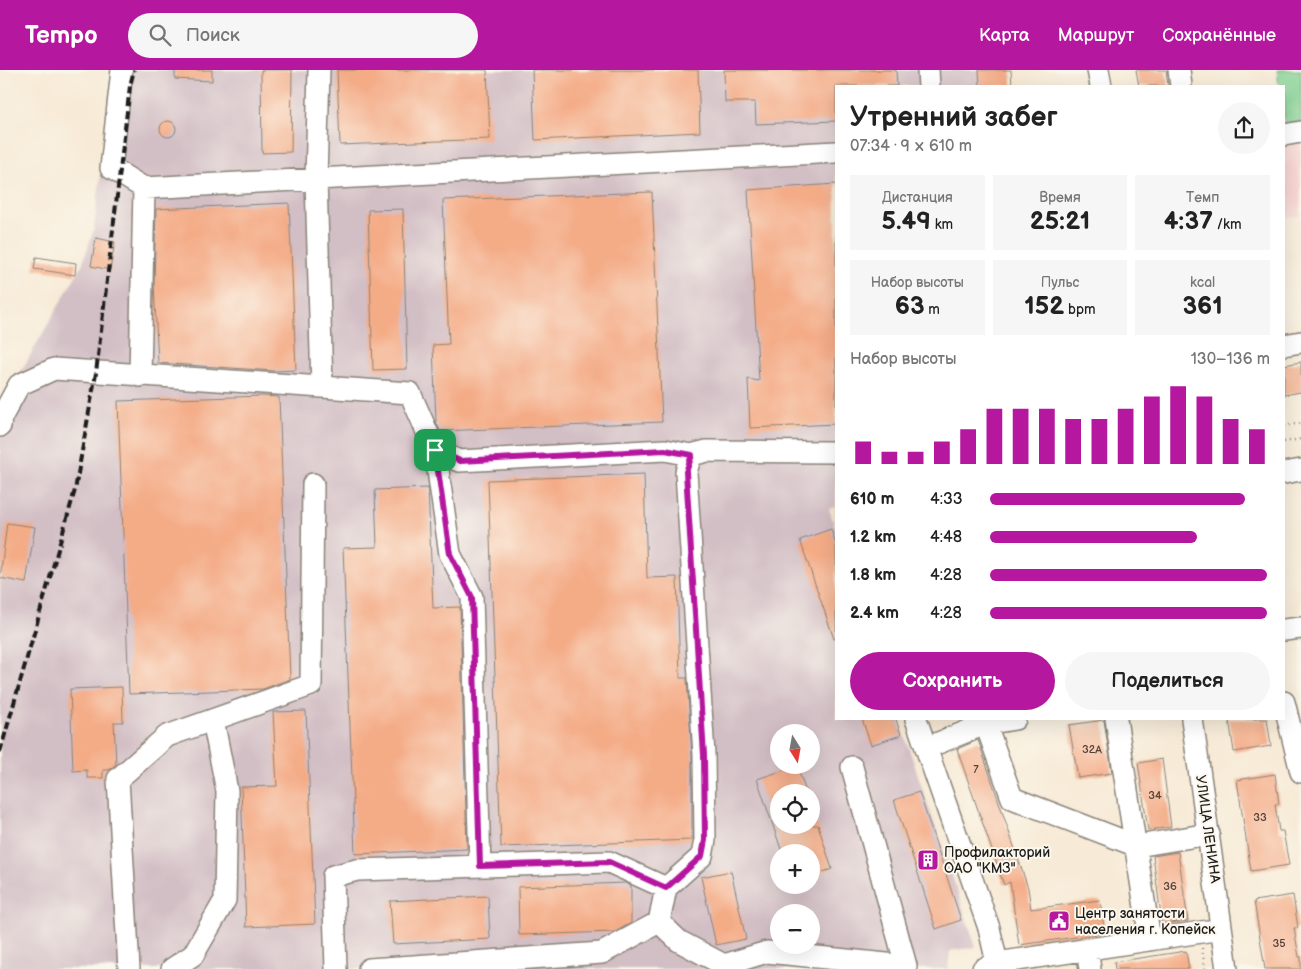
<!DOCTYPE html>
<html lang="ru">
<head>
<meta charset="utf-8">
<style>
	body { margin:0; font-family:"Balsamiq Sans",sans-serif; background:#f6f6f6; color:#222; height:100vh; display:flex; flex-direction:column; font-size:19px; white-space:nowrap }
	* { box-sizing:border-box; margin:0 }
	p { font-size:16px; color:#767676 }
	.icon { flex:none; width:28px; height:28px; fill:none; stroke:currentColor; stroke-width:2; stroke-linecap:round; stroke-linejoin:round }
	.map { position:relative; flex:1; overflow:hidden }
	.panel { position:absolute; left:835px; top:15px; width:450px; height:635px; display:flex; flex-direction:column; background:#fff; border-radius:0px; box-shadow:0 5px 20px #0002 }
	.panel>* { flex:none }
	.needle { width:32px; rotate:169deg }
	.controls { position:absolute; left:770px; top:654px; display:grid; gap:10px }
	.controls a { display:grid; place-items:center; width:50px; height:50px; border-radius:50%; background:#fff; box-shadow:0 5px 20px #0002; font-size:25px }
	.pin { position:absolute; display:grid; place-items:center; width:42px; height:42px; color:#fff; margin:-21px; border-radius:10px; box-shadow:0 2px 8px #0006 }
	.round { display:grid; place-items:center; flex:none; width:52px; height:52px; border-radius:26px; background:#f6f6f6 }
	.summary { display:flex; align-items:center; justify-content:space-between; height:85px; padding:0 15px }
	h1 { font-size:28px; font-weight:600; line-height:38px }
	.metrics { display:grid; grid-template-columns:repeat(3,1fr); gap:8px; height:85px; padding:5px 15px }
	.metrics div { display:grid; align-content:center; border-radius:0px; background:#f6f6f6; text-align:center }
	.metrics b { font-size:25px; font-weight:600 }
	.metrics small { font-size:14px; font-weight:400 }
	.metrics p { font-size:14px }
	.chart { height:140px; padding:10px 15px }
	.chart p { display:flex; justify-content:space-between }
	.chart svg { width:100%; height:90px; margin-top:5px; stroke:#b5179e; stroke-width:6 }
	.cta { display:flex; gap:10px; margin-top:auto; padding:10px 15px }
	.cta a { flex:1; height:58px; border-radius:30px; background:#b5179e; color:#fff; font-size:20px; font-weight:600; line-height:58px; text-align:center }
	.cta a+a { background:#f6f6f6; color:#222 }
	ul { padding:0 15px; list-style:none; font-size:16px }
	li { display:grid; grid-template-columns:80px 60px 1fr; align-items:center; height:38px }
	li i { height:12px; border-radius:6px; background:#b5179e }
	header { display:flex; align-items:center; gap:30px; box-sizing:border-box; height:70px; padding:0 25px; background:#b5179e; color:#fff }
	header strong { font-size:24px }
	nav { display:flex; gap:28px; margin-inline-start:auto; font-size:18px }
	.search { width:350px; height:45px; background:#f6f6f6; display:flex; align-items:center; gap:12px; box-sizing:border-box; padding:0 18px; border-radius:28px; color:#767676; font-size:19px }
	.map>svg:first-child { display:block }
	.built { fill:#f7d0cf }
	.industrial { fill:#d2bec5; fill-rule:evenodd }
	.green { fill:#7fd091; stroke:#4e7656 }
	.building { fill:#f4ac87 }
	.lines { fill:none; stroke-linecap:round; stroke-linejoin:round }
	.minor-casing { stroke:#8a8379; stroke-width:24 }
	.path { stroke:#8a8379; stroke-width:2.5; stroke-dasharray:1 4; stroke-linecap:butt }
	.minor { stroke:#fff; stroke-width:21 }
	.rail { stroke:#1c1c1c; stroke-width:4; stroke-dasharray:8 4; stroke-linecap:butt }
	.route-casing { stroke:#fff; stroke-width:10 }
	.route { stroke:#b5179e; stroke-width:6 }
	.labels { text-anchor:middle; dominant-baseline:central; stroke-width:4; stroke-linejoin:round; paint-order:stroke }
	.number-label { font-size:11px; fill:#524037 }
	.street-label { font-size:14px; fill:#1c1c1c; stroke:#fbf7ec }
	.poi-label { font-size:14px; fill:#1c1c1c; stroke:#fbf7ec; text-anchor:start }
</style>
</head>
<body>
<header>
<strong>Tempo</strong>
<div class="search"><svg class="icon" aria-label="search" viewBox="0 0 24 24"><circle cx="10" cy="10" r="6"/><path d="M15 15l6 6"/></svg>Поиск</div>
<nav><a>Карта</a><a>Маршрут</a><a>Сохранённые</a></nav>
</header>
<div class="map">
<svg width="1301" height="899" viewBox="0 0 1301 899">
	<rect width="100%" height="100%" fill="#fbf7ec"/>
	<filter id="ink" filterUnits="userSpaceOnUse"><feTurbulence type="fractalNoise" baseFrequency=".02" numOctaves="2"/><feDisplacementMap in="SourceGraphic" scale="10" xChannelSelector="R" yChannelSelector="G"/><feConvolveMatrix kernelMatrix="1 2 1 2 8 2 1 2 1" color-interpolation-filters="sRGB"/></filter>
	<filter id="wash" filterUnits="userSpaceOnUse"><feTurbulence type="fractalNoise" baseFrequency=".0096" numOctaves="4" result="noise"/><feDisplacementMap in="SourceGraphic" scale="20" xChannelSelector="R" yChannelSelector="G"/><feGaussianBlur stdDeviation="1.12" result="paint"/><feColorMatrix in="noise" values="0 0 0 0 0 0 0 0 0 0 0 0 0 0 0 0 0 1.4 0 .05"/><feComposite in="paint" operator="in"/></filter>
	<g filter="url(#wash)">
		<rect width="100%" height="100%" fill="#f7ead6"/>
		<path class="built" d="M 1301,70 L 1301,146 L 1284,148 L 1284,72 Z"/>
		<path class="industrial" d="M 113,0 L 1012,0 L 1012,16 L 836,16 L 836,436 L 829,439 L 836,460 L 836,649 L 899,649 L 976,877 L 950,881 L 948,899 L 0,899 L 0,338 L 82,195 L 94,159 ZM 779,662 L 811,662 L 811,695 L 779,695 ZM 779,722 L 811,722 L 811,755 L 779,755 ZM 779,782 L 811,782 L 811,815 L 779,815 ZM 779,842 L 811,842 L 811,875 L 779,875 Z"/>
		<path class="green" d="M 1277,0 L 1301,0 L 1301,52 L 1284,54 L 1284,16 L 1279,16 Z"/>
		<g id="blocks">
			<path class="building" d="M 175,0 L 212,0 L 212,11 L 175,9 Z
				M 261,0 L 292,0 L 291,82 L 262,83 Z
				M 337,0 L 487,0 L 490,69 L 340,75 Z
				M 532,0 L 698,0 L 700,62 L 535,70 Z
				M 724,0 L 896,0 L 897,16 L 836,16 L 836,51 L 756,54 L 755,32 L 725,32 Z
				M 979,0 L 1011,0 L 1012,16 L 980,16 Z
				M 1136,0 L 1166,0 L 1168,16 L 1139,16 Z
				M160 59a8 8 0 1 1 16 0a8 8 0 1 1-16 0Z
				M 836,114 L 836,354 L 750,358 L 748,309 L 759,311 L 748,120 Z
				M 652,122 L 662,352 L 440,361 L 436,352 L 433,275 L 449,274 L 443,130 Z
				M 289,133 L 296,300 L 275,301 L 158,293 L 154,214 L 156,139 Z
				M 403,139 L 407,299 L 373,300 L 368,140 Z
				M 96,168 L 115,172 L 110,200 L 91,196 Z
				M 36,187 L 76,193 L 75,205 L 34,199 Z
				M 1301,292 L 1301,322 L 1284,325 L 1284,295 Z
				M 262,326 L 279,327 L 290,609 L 263,619 L 129,624 L 118,331 Z
				M 644,404 L 647,508 L 677,507 L 680,608 L 687,608 L 692,685 L 692,770 L 501,777 L 488,410 Z
				M 428,418 L 433,538 L 460,537 L 467,779 L 355,784 L 343,478 L 377,477 L 375,420 Z
				M 7,453 L 35,457 L 26,513 L 0,508 Z
				M 831,459 L 836,475 L 836,569 L 834,569 L 800,470 Z
				M 122,617 L 123,652 L 114,652 L 116,694 L 109,700 L 103,700 L 103,708 L 87,708 L 87,700 L 73,701 L 70,619 Z
				M 306,641 L 315,854 L 246,857 L 241,717 L 277,716 L 273,642 Z
				M 862,649 L 896,649 L 901,665 L 871,675 Z
				M 1229,649 L 1267,649 L 1271,676 L 1234,682 Z
				M 1104,650 L 1112,703 L 1078,708 L 1069,655 Z
				M 978,670 L 1028,818 L 1031,839 L 1100,830 L 1105,863 L 1019,875 L 1010,812 L 1004,815 L 957,679 Z
				M 1162,689 L 1171,757 L 1148,760 L 1138,693 Z
				M 797,696 L 806,722 L 779,722 L 779,755 L 818,755 L 832,799 L 811,806 L 811,782 L 782,782 L 757,709 Z
				M 1275,704 L 1279,734 L 1275,734 L 1279,761 L 1283,761 L 1289,795 L 1251,801 L 1237,710 Z
				M 919,722 L 961,850 L 936,859 L 894,730 Z
				M 1178,782 L 1188,851 L 1162,854 L 1153,786 Z
				M 731,801 L 746,869 L 716,875 L 701,807 Z
				M 625,813 L 631,816 L 631,853 L 615,862 L 519,865 L 518,817 Z
				M 1293,825 L 1298,858 L 1294,858 L 1299,887 L 1301,887 L 1301,899 L 1265,899 L 1254,831 Z
				M 488,826 L 490,869 L 393,874 L 390,831 Z
				M 1186,881 L 1189,899 L 1115,899 L 1114,892 Z"/>
		</g>
	</g>
	<g filter="url(#ink)">
		<use href="#blocks" fill-opacity="0" stroke="#8a8379" stroke-width="1"/>
		<g class="lines">
			<g class="minor-casing">
				<path id="minor" d="M 122,0 L 111,98 L 144,118 L 140,306
					M 319,0 L 316,109 L 322,317
					M 928,0 L 929,16
					M 1098,0 L 1101,16
					M 1179,0 L 1181,16
					M 1284,65 L 1301,62
					M 144,118 L 836,82
					M 1284,275 L 1301,272
					M 0,356 L 1,348 L 19,315 L 54,299 L 410,323 L 435,380 L 459,391 L 665,380 L 691,385
					M 435,380 L 450,484 L 472,527 L 480,796
					M 1284,403 L 1301,400
					M 1284,560 L 1301,558
					M 1284,632 L 1301,702
					M 916,649 L 989,858 L 997,893
					M 984,649 L 1012,728 L 1137,776 L 1209,764
					M 1116,649 L 1150,870
					M 1192,649 L 1227,899
					M 926,678 L 985,654 L 1015,649
					M 666,818 L 702,786 L 705,770 L 704,685 L 686,402 L 691,385 L 707,381 L 836,382
					M 659,852 L 679,871 L 724,895 L 725,899
					M 1087,879 L 1090,899
					M 724,895 L 767,882 L 906,896 L 852,697
					M 129,899 L 118,709 L 167,666 L 311,615 L 313,414
					M 172,899 L 193,885 L 225,830 L 227,721 L 213,650
					M 336,899 L 333,806 L 357,800 L 609,792 L 666,818 L 659,852
					M 369,899 L 602,883 L 659,852
					M 983,899 L 997,893 L 1221,859"/>
			</g>
			<path class="path" d="M 1284,356 L 1301,353
				M 1284,372 L 1301,369
				M 1202,878 L 1205,899"/>
			<use href="#minor" class="minor"/>
			<path class="rail" d="M 0,682 L 75,420 L 96,303 L 130,16 L 134,0"/>
		</g>
	</g>
	<g class="lines" filter="url(#ink)">
		<g class="route-casing">
			<path id="route" d="M 435,380 L 460,391 L 665,380 L 692,385 L 686,402 L 704,685 L 705,770 L 702,786 L 666,818 L 609,792 L 480,796 L 472,527 L 450,484 Z"/>
		</g>
		<use href="#route" class="route"/>
	</g>
	<defs>
		<g id="building-square" transform="scale(1.125)"><rect x="-9" y="-9" width="18" height="18" rx="4" fill="#b5179e" stroke="#fbf7ec"/><path d="M-4-6H4V6H1V3H-1V6H-4ZM-2.5-4.3h1.7v1.8h-1.7ZM.8-4.3h1.7v1.8H.8ZM-2.5-1h1.7V.8h-1.7ZM.8-1h1.7V.8H.8Z" fill="#fff"/></g>
		<g id="civic-square" transform="scale(1.125)"><rect x="-9" y="-9" width="18" height="18" rx="4" fill="#b5179e" stroke="#fbf7ec"/><path d="M-.6-6.5H3V-4.5H.6V-3L4-1V1h2V6H-6V1h2V-1L-.6-3ZM-1.2 2.5V6h2.4V2.5Z" fill="#fff"/></g>
	</defs>
	<g fill-rule="evenodd">
		<use href="#building-square" x="928" y="790"/>
		<use href="#civic-square" x="1059" y="851"/>
	</g>
	<g class="labels">
		<g class="number-label">
			<text x="1092" y="679">32А</text>
			<text x="976" y="699">7</text>
			<text x="1155" y="725">34</text>
			<text x="1260" y="747">33</text>
			<text x="1170" y="816">36</text>
			<text x="1279" y="873">35</text>
		</g>
		<g class="street-label">
			<text transform="translate(1208 759) rotate(82)">УЛИЦА ЛЕНИНА</text>
		</g>
		<g class="poi-label">
			<text x="944" y="782">Профилакторий<tspan x="944" dy="16">ОАО "КМЗ"</tspan></text>
			<text x="1075" y="843">Центр занятости<tspan x="1075" dy="16">населения г. Копейск</tspan></text>
		</g>
	</g>
</svg>
<div class="controls">
<a><svg class="needle" viewBox="-14 -14 28 28"><path d="M0-13l5 13h-10z" fill="#e53935"/><path d="M0 13l5-13h-10z" fill="#767676"/></svg></a>
<a><svg class="icon" aria-label="locate" viewBox="0 0 24 24"><circle cx="12" cy="12" r="6"/><path d="M12 2v4M12 18v4M2 12h4M18 12h4"/></svg></a>
<a>+</a>
<a>−</a>
</div>
<div class="pin" style="left:435px;top:380px;background:#1e9e55"><svg class="icon" aria-label="arrive" viewBox="0 0 24 24"><path d="M6 21V4h12l-3 4 3 4H6"/></svg></div>
<section class="panel">
<div class="summary"><div><h1>Утренний забег</h1><p>07:34 · 9 × 610 m</p></div><a class="round"><svg class="icon" aria-label="share" viewBox="0 0 24 24"><path d="M12 15V3M7 8l5-5 5 5M5 13v7h14v-7"/></svg></a></div>
<div class="metrics">
<div><p>Дистанция</p><b>5.49<small> km</small></b></div>
<div><p>Время</p><b>25:21</b></div>
<div><p>Темп</p><b>4:37<small> /km</small></b></div>
</div>
<div class="metrics">
<div><p>Набор высоты</p><b>63<small> m</small></b></div>
<div><p>Пульс</p><b>152<small> bpm</small></b></div>
<div><p>kcal</p><b>361</b></div>
</div>
<div class="chart"><p><span>Набор высоты</span>130–136 m</p>
<svg viewBox="0 0 160 44" preserveAspectRatio="none"><path d="M5 44V33M15 44V38M25 44V38M35 44V33M45 44V27M55 44V17M65 44V17M75 44V17M85 44V22M95 44V22M105 44V17M115 44V11M125 44V6M135 44V11M145 44V22M155 44V27"/></svg>
</div>
<ul>
<li><b>610 m</b>4:33<i style="width:91%"></i></li>
<li><b>1.2 km</b>4:48<i style="width:74%"></i></li>
<li><b>1.8 km</b>4:28<i style="width:99%"></i></li>
<li><b>2.4 km</b>4:28<i style="width:99%"></i></li>
</ul>
<div class="cta"><a>Сохранить</a><a>Поделиться</a></div>
</section>
</div>
</body>
</html>
